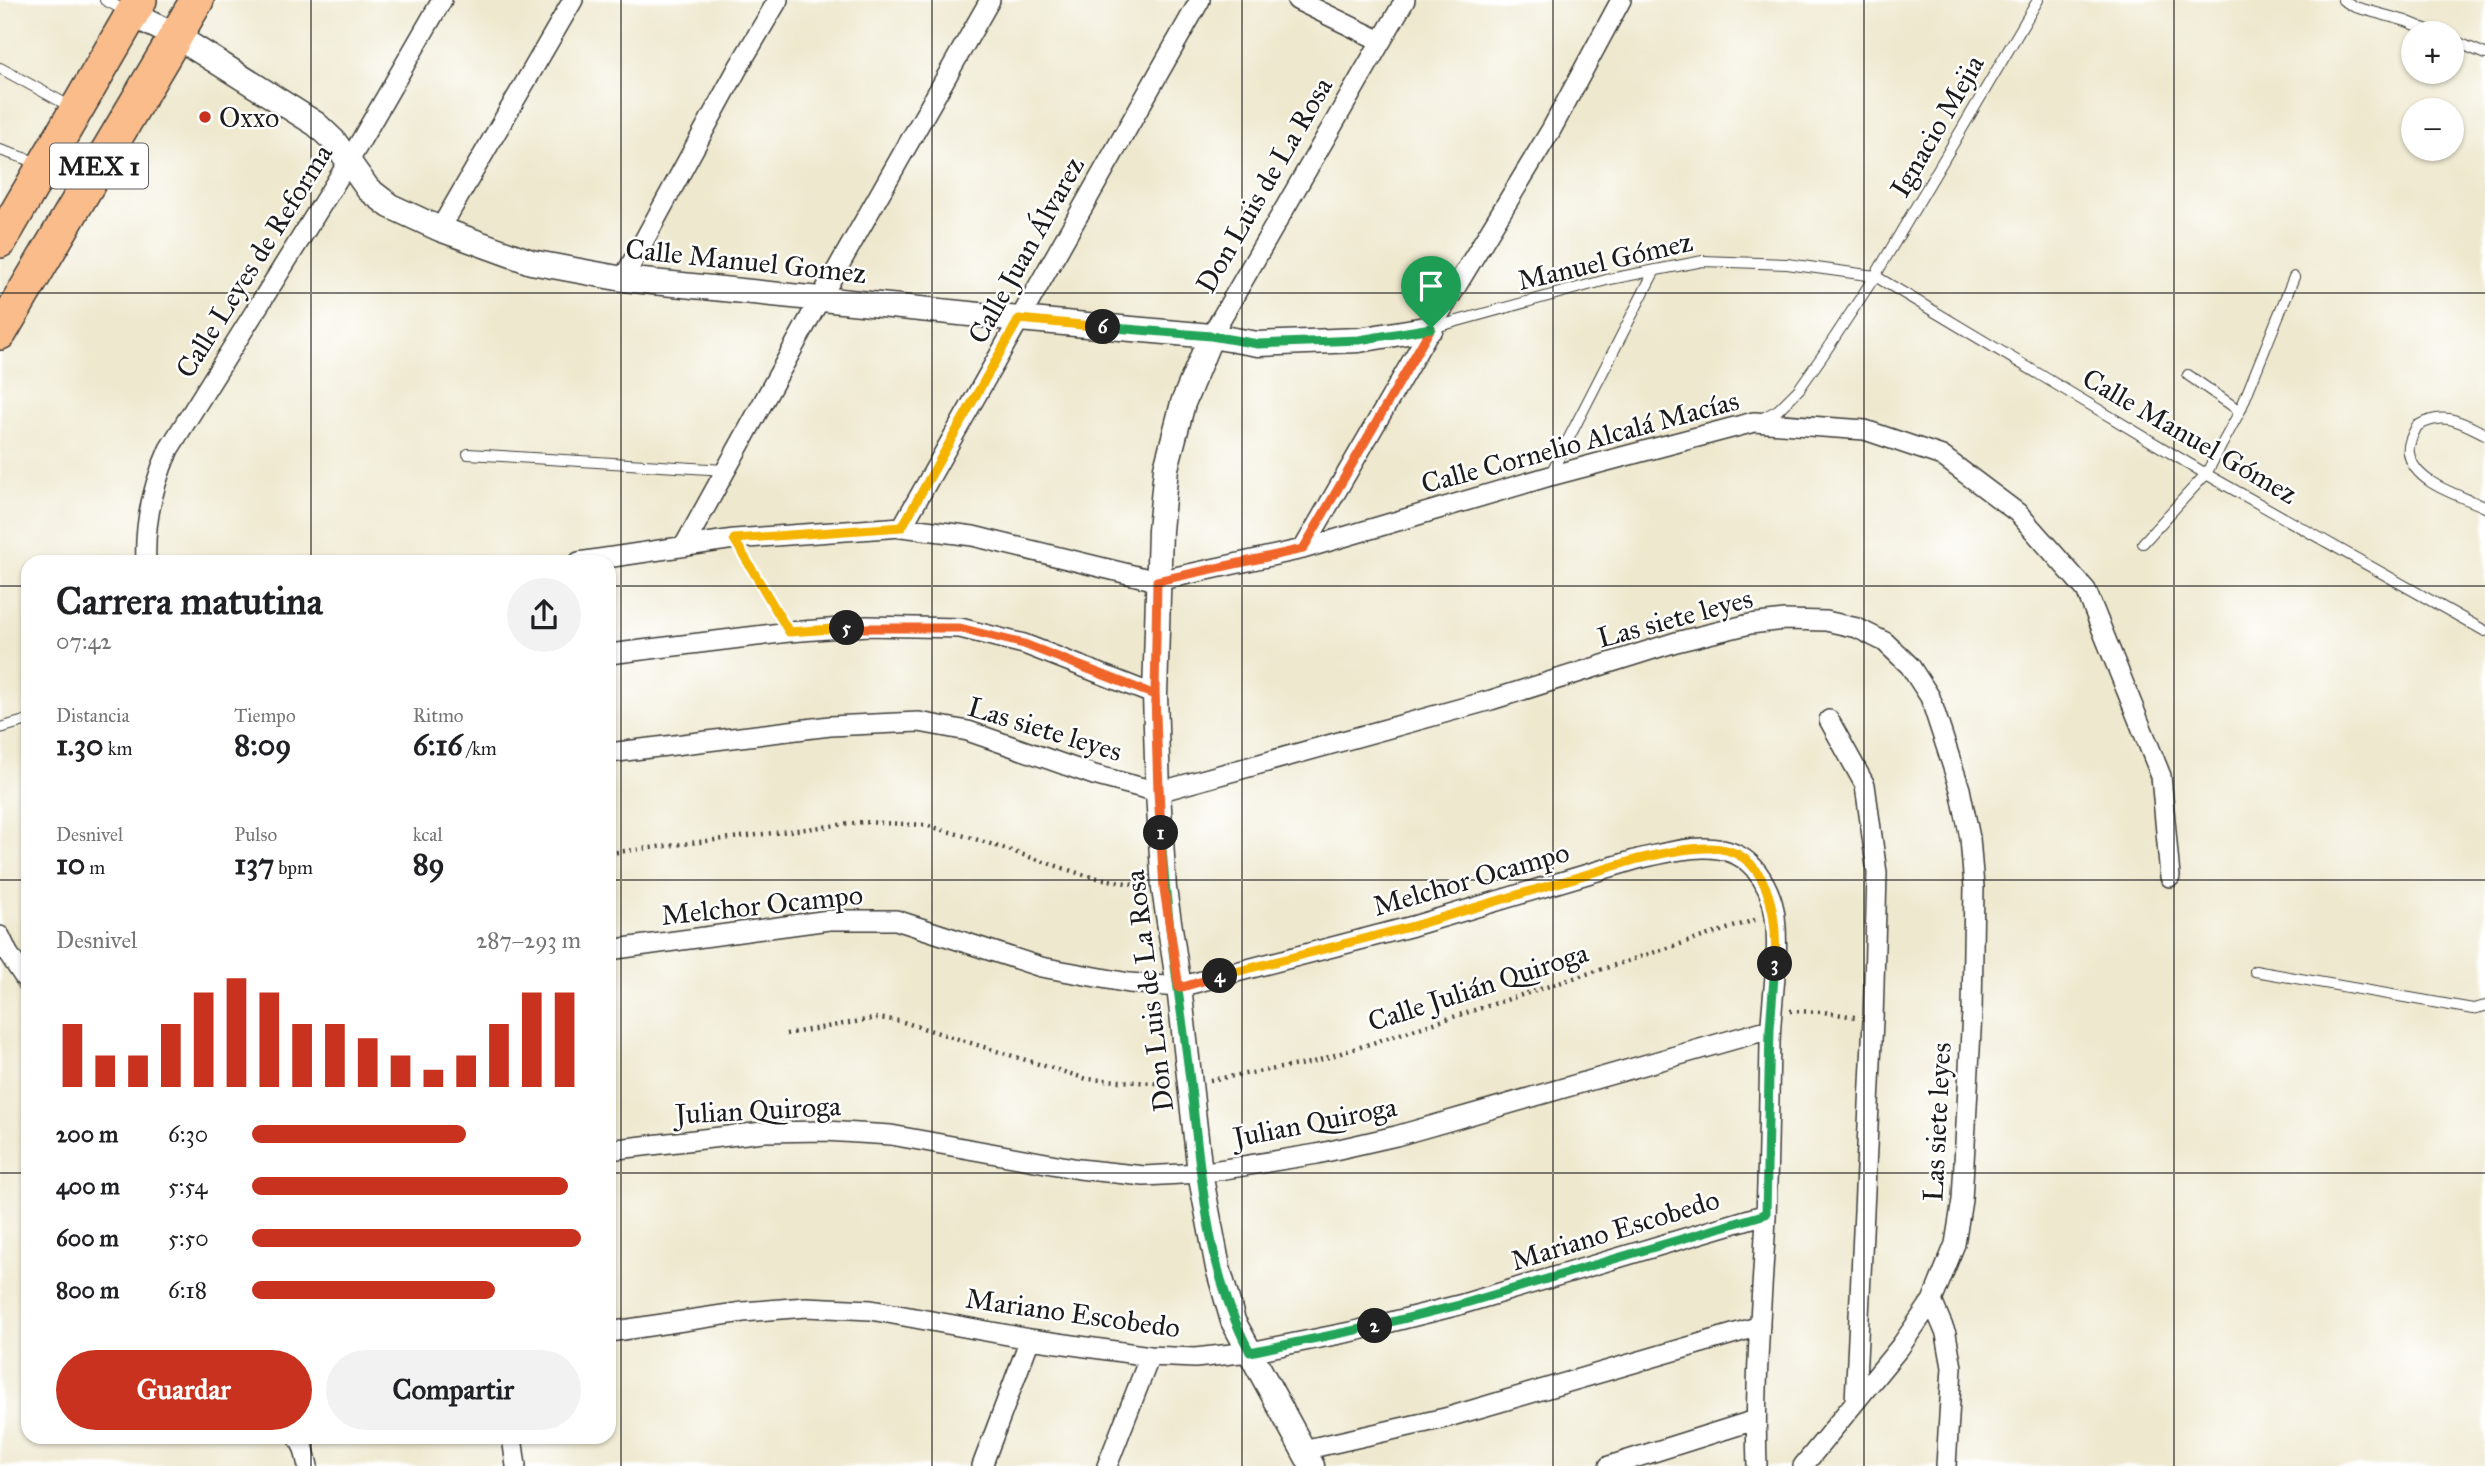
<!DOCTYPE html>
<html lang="es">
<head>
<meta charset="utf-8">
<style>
	body { margin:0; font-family:"IM FELL Great Primer",serif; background:#f2f2f2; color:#202124; height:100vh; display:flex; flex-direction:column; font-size:26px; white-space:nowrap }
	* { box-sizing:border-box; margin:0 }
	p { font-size:23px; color:#757577 }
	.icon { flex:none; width:38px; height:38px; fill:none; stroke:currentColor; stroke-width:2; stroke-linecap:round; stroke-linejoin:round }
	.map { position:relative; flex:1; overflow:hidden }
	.sheet { position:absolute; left:21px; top:555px; width:595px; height:889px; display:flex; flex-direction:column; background:#fff; border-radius:21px; box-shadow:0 2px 5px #0004 }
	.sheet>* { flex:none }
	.fabs { position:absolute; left:2401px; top:21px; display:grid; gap:14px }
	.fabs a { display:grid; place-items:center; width:63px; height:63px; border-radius:50%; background:#fff; box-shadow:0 2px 5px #0004; font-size:35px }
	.pin { position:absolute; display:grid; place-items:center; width:60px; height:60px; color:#fff; margin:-72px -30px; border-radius:50% 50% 50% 0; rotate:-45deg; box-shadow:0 0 7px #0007 }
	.pin .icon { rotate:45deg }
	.km { position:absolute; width:35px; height:35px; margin:-18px; border-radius:50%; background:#222; color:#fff; font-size:19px; line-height:35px; text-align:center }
	.round { display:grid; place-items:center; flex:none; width:74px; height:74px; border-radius:37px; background:#f2f2f2 }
	.overview { display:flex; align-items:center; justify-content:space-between; height:119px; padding:0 35px }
	h1 { font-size:38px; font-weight:700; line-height:52px }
	.metrics { display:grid; grid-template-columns:repeat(3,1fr); gap:10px; height:119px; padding:7px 35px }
	.metrics div { display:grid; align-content:center }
	.metrics b { font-size:30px; font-weight:700 }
	.metrics small { font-size:19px; font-weight:400 }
	.metrics p { font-size:19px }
	.chart { height:196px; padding:14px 35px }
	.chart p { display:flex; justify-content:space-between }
	.chart svg { width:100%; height:126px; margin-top:7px; stroke:#c8321e; stroke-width:6 }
	.cta { display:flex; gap:14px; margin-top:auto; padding:14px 35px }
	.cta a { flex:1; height:80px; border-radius:42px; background:#c8321e; color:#fff; font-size:28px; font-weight:700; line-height:80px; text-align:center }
	.cta a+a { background:#f2f2f2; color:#202124 }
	ul { padding:0 35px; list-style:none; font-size:23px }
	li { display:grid; grid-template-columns:112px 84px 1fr; align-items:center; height:52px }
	li i { height:18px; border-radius:9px; background:#c8321e }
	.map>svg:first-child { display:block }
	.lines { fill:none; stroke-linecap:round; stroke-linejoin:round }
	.service-casing { stroke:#3c3b37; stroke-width:12 }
	.minor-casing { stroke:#3c3b37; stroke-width:22 }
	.tertiary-casing { stroke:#3c3b37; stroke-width:27 }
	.trunk-casing { stroke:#3c3b37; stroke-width:36 }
	.path { stroke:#3c3b37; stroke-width:4.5; stroke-dasharray:2 5; stroke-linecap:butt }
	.service { stroke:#fff; stroke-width:10 }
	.minor { stroke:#fff; stroke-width:19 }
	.tertiary { stroke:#fff; stroke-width:24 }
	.trunk { stroke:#f9bc8a; stroke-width:33 }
	.split-1-casing { stroke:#fff; stroke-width:14 }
	.split-2-casing { stroke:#fff; stroke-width:14 }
	.split-3-casing { stroke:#fff; stroke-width:14 }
	.split-4-casing { stroke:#fff; stroke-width:14 }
	.split-5-casing { stroke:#fff; stroke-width:14 }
	.split-6-casing { stroke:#fff; stroke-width:14 }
	.split-7-casing { stroke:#fff; stroke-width:14 }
	.split-1 { stroke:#f0652b; stroke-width:9 }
	.split-2 { stroke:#22a559; stroke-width:9 }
	.split-3 { stroke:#22a559; stroke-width:9 }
	.split-4 { stroke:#f5b400; stroke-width:9 }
	.split-5 { stroke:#f0652b; stroke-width:9 }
	.split-6 { stroke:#f5b400; stroke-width:9 }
	.split-7 { stroke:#22a559; stroke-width:9 }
	.grid { fill:none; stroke:#1c1c1c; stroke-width:2; stroke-opacity:0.55 }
	.poi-dot { fill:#c8321e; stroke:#fff; stroke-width:2.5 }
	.labels { text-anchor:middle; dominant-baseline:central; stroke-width:5; stroke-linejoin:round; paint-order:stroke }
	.shield { fill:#fff; stroke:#606060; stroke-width:2 }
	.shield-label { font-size:26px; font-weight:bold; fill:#1c1c1c }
	.poi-label { font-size:28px; fill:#1c1c1c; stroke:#fff; text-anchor:start }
	.street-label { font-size:28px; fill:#1c1c1c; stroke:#fff }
</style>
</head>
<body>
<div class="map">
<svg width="2485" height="1466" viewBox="0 0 2485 1466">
	<rect width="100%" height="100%" fill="#fff"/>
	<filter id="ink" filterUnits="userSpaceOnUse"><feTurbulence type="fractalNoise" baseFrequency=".0143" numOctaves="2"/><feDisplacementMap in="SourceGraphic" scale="14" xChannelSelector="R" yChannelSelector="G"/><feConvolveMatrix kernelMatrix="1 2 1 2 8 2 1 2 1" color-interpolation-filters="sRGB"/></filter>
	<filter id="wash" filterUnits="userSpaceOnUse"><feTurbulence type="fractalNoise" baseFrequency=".00686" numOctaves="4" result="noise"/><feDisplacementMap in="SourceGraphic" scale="28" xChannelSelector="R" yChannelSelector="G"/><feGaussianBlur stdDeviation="1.57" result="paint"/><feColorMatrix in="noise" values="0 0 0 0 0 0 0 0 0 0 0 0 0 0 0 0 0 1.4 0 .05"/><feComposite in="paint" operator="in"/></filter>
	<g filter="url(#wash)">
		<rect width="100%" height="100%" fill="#eee8ce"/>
	</g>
	<g filter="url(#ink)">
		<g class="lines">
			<g class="service-casing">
				<path id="service" d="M 105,0 L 126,11
					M 2343,0 L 2355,7 L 2406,21 L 2435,33
					M 2452,40 L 2485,54
					M 0,68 L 73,108
					M 0,150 L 39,163
					M 1432,328 L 1610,279 L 1703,261 L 1787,264 L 1875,276 L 2206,474 L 2485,631
					M 2188,375 L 2240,411
					M 1761,419 L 1778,410 L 1799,389 L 1823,355 L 1875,276 L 2038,0
					M 2485,434 C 2459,421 2444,411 2417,426 C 2413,434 2407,445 2409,453 C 2414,484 2460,495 2485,507
					M 468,454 L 725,470
					M 1550,475 L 1655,270
					M 2143,543 L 2206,474 L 2240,411 L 2294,277
					M 0,728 L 28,720
					M 2255,971 L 2473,1009 L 2485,1006"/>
			</g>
			<g class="minor-casing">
				<path id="minor" d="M 1297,0 L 1381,41
					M 440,229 L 573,0
					M 623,279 L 739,66 L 778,0
					M 1211,336 L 1405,0
					M 902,527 L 1200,0
					M 684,546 L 820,299 L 990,0
					M 1303,549 L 1431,328 L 1551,130 L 1621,0
					M 146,562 C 144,522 153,485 169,449 L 349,161 L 442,0
					M 579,562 L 734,539 L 902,527 L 973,536 L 1157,581 L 1303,549 L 1550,476 L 1754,422 L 1865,430 L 1942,456 L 2018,513 L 2086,590 L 2161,776 L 2170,877
					M 609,654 L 789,632 L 867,626 L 960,628 L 1024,644 L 1155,695
					M 1829,720 L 1865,785 L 1877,873 L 1873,1020 L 1855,1402
					M 609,753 L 830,726 L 919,722 L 968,731 L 1094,775 L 1158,792 L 1491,700 L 1676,642 L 1750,624 L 1785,620 L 1826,621 L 1857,628 L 1885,642 L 1910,666 L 1930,697 L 1960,789 L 1970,838 L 1974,887 L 1972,1012 L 1962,1200 L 1955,1244 L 1932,1301 L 1900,1347 L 1803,1466
					M 0,936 L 8,953 L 28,983
					M 609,950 L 829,920 L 896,920 L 1041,967 L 1129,983 L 1179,987 L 1413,926 L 1638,859 C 1674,851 1725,835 1754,868 C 1765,881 1773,899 1775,916 C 1780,958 1771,1001 1770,1043 C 1769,1101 1768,1159 1766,1217 C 1762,1300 1754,1383 1757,1466
					M 609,1150 L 763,1132 L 825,1131 L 891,1135 L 1079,1169 L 1144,1176 L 1200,1173 L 1317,1154 L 1396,1136 L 1770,1029
					M 1932,1301 L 1946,1334 L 1952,1367 L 1946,1466
					M 609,1332 L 743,1312 L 806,1307 L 871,1310 L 1030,1339 L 1150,1356 L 1195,1358 L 1250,1352 L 1355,1331 L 1459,1305 L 1766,1214
					M 298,1437 L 304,1449 L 308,1466
					M 512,1437 L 516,1466
					M 1303,1450 L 1445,1418 L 1760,1326
					M 982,1466 L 1030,1339
					M 1107,1466 L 1150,1356
					M 1609,1466 L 1755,1420"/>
			</g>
			<g class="tertiary-casing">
				<path id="tertiary" d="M 131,14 L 176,36 L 316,124 L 334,141 L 368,189 L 390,206 L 440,229 L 531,262 L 623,279 L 1019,319 L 1211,336 L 1258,344 L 1359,340 L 1431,328
					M 1211,336 L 1183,403 L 1166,468 L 1160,530 L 1155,695 L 1158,792 L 1164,889 L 1179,987 L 1200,1173 L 1218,1268 L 1233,1321 L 1312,1466"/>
			</g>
			<g class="trunk-casing">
				<path id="trunk" d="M 0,241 L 140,0
					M 0,333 L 197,0"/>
			</g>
			<path class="path" d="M 745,558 L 778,613
				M 609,853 L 863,822 L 925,825 L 972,838 L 1087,876 L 1143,886
				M 1790,1011 L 1824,1012 L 1855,1017
				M 786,1034 L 878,1018 L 900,1021 L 1087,1079 L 1170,1084
				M 1210,1080 L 1310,1063 L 1758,919"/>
			<use href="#service" class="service"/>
			<use href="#minor" class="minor"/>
			<use href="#tertiary" class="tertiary"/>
			<use href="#trunk" class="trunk"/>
		</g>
	</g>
	<g class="lines" filter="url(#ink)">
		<g class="split-1-casing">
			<path id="split-1" d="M 1161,833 L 1155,695 L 1157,581 L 1303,549 L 1431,328"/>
		</g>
		<g class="split-2-casing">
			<path id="split-2" d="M 1161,833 C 1166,913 1179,992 1189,1072 C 1201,1166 1204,1267 1250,1352 L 1375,1326"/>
		</g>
		<g class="split-3-casing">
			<path id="split-3" d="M 1375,1326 L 1459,1305 L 1766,1214 L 1770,1029 L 1775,964"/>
		</g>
		<g class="split-4-casing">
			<path id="split-4" d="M 1220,976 L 1413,926 L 1638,859 C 1661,854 1684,848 1708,848 C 1770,847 1778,917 1775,964"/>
		</g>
		<g class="split-5-casing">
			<path id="split-5" d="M 847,628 L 960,628 L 1024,644 L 1155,695 L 1158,792 L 1164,889 L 1179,988 L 1220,976"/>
		</g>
		<g class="split-6-casing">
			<path id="split-6" d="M 847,628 L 789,632 L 734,539 L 902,527 L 1019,319 L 1103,327"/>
		</g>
		<g class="split-7-casing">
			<path id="split-7" d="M 1103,327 L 1211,336 L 1258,344 L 1359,340 L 1431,328"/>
		</g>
		<use href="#split-1" class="split-1"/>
		<use href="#split-2" class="split-2"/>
		<use href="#split-3" class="split-3"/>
		<use href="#split-4" class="split-4"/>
		<use href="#split-5" class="split-5"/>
		<use href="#split-6" class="split-6"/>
		<use href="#split-7" class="split-7"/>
	</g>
	<path class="grid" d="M 311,0 L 311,562M 621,0 L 621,1466M 932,0 L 932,1466M 1242,0 L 1242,1466M 1553,0 L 1553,1466M 1864,0 L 1864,1466M 2174,0 L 2174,1466M 0,293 L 2485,293M 0,586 L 28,586M 609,586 L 2485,586M 0,880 L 28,880M 609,880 L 2485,880M 0,1173 L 28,1173M 609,1173 L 2485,1173M 311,1437 L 311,1466"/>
	<circle class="poi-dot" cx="205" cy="117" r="7"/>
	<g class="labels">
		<rect class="shield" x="50" y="143.5" width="98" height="45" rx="5"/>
		<g class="shield-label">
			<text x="99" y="166">MEX 1</text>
		</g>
		<g class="poi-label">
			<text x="219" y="117">Oxxo</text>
		</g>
		<g class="street-label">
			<text transform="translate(1937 126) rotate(-60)">Ignacio Mejia</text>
			<text transform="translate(1264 185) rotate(-60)">Don Luis de La Rosa</text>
			<text transform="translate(1026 250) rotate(-61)">Calle Juan Álvarez</text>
			<text transform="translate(254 261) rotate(-58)">Calle Leyes de Reforma</text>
			<text transform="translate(746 261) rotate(6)">Calle Manuel Gomez</text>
			<text transform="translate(1605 261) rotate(-13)">Manuel Gómez</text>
			<text transform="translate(2190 436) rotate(30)">Calle Manuel Gómez</text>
			<text transform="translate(1580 442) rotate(-15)">Calle Cornelio Alcalá Macías</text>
			<text transform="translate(1675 618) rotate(-15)">Las siete leyes</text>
			<text transform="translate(1045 729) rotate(17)">Las siete leyes</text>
			<text transform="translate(1471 879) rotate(-16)">Melchor Ocampo</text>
			<text transform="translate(762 905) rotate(-6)">Melchor Ocampo</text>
			<text transform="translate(1478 987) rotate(-18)">Calle Julián Quiroga</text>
			<text transform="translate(1149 991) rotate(-97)">Don Luis de La Rosa</text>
			<text transform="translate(758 1110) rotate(-3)">Julian Quiroga</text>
			<text transform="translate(1315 1122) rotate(-11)">Julian Quiroga</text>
			<text transform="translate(1937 1122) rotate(-87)">Las siete leyes</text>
			<text transform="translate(1615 1230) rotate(-17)">Mariano Escobedo</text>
			<text transform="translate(1073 1313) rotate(8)">Mariano Escobedo</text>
		</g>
	</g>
</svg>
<div class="fabs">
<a>+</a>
<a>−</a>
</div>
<div class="pin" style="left:1431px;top:328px;background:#1e9e55"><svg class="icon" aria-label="arrive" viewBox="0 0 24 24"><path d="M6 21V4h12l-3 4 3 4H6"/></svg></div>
<b class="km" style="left:1161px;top:833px">1</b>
<b class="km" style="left:1375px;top:1326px">2</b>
<b class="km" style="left:1775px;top:964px">3</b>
<b class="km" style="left:1220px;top:976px">4</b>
<b class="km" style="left:847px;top:628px">5</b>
<b class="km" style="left:1103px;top:327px">6</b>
<section class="sheet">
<div class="overview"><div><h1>Carrera matutina</h1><p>07:42</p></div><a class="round"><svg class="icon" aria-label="share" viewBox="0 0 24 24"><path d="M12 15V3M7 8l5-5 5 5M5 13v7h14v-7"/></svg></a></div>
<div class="metrics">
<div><p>Distancia</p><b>1.30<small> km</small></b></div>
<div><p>Tiempo</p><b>8:09</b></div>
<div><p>Ritmo</p><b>6:16<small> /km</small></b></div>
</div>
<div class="metrics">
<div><p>Desnivel</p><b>10<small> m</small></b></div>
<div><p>Pulso</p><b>137<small> bpm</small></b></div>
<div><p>kcal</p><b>89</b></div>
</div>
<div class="chart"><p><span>Desnivel</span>287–293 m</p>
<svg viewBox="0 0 160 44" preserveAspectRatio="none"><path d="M5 44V22M15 44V33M25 44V33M35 44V22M45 44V11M55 44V6M65 44V11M75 44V22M85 44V22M95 44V27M105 44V33M115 44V38M125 44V33M135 44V22M145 44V11M155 44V11"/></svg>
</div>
<ul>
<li><b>200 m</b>6:30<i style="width:65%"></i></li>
<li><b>400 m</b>5:54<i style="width:96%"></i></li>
<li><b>600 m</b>5:50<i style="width:100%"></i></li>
<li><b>800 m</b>6:18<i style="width:74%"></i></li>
</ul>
<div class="cta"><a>Guardar</a><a>Compartir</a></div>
</section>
</div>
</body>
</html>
